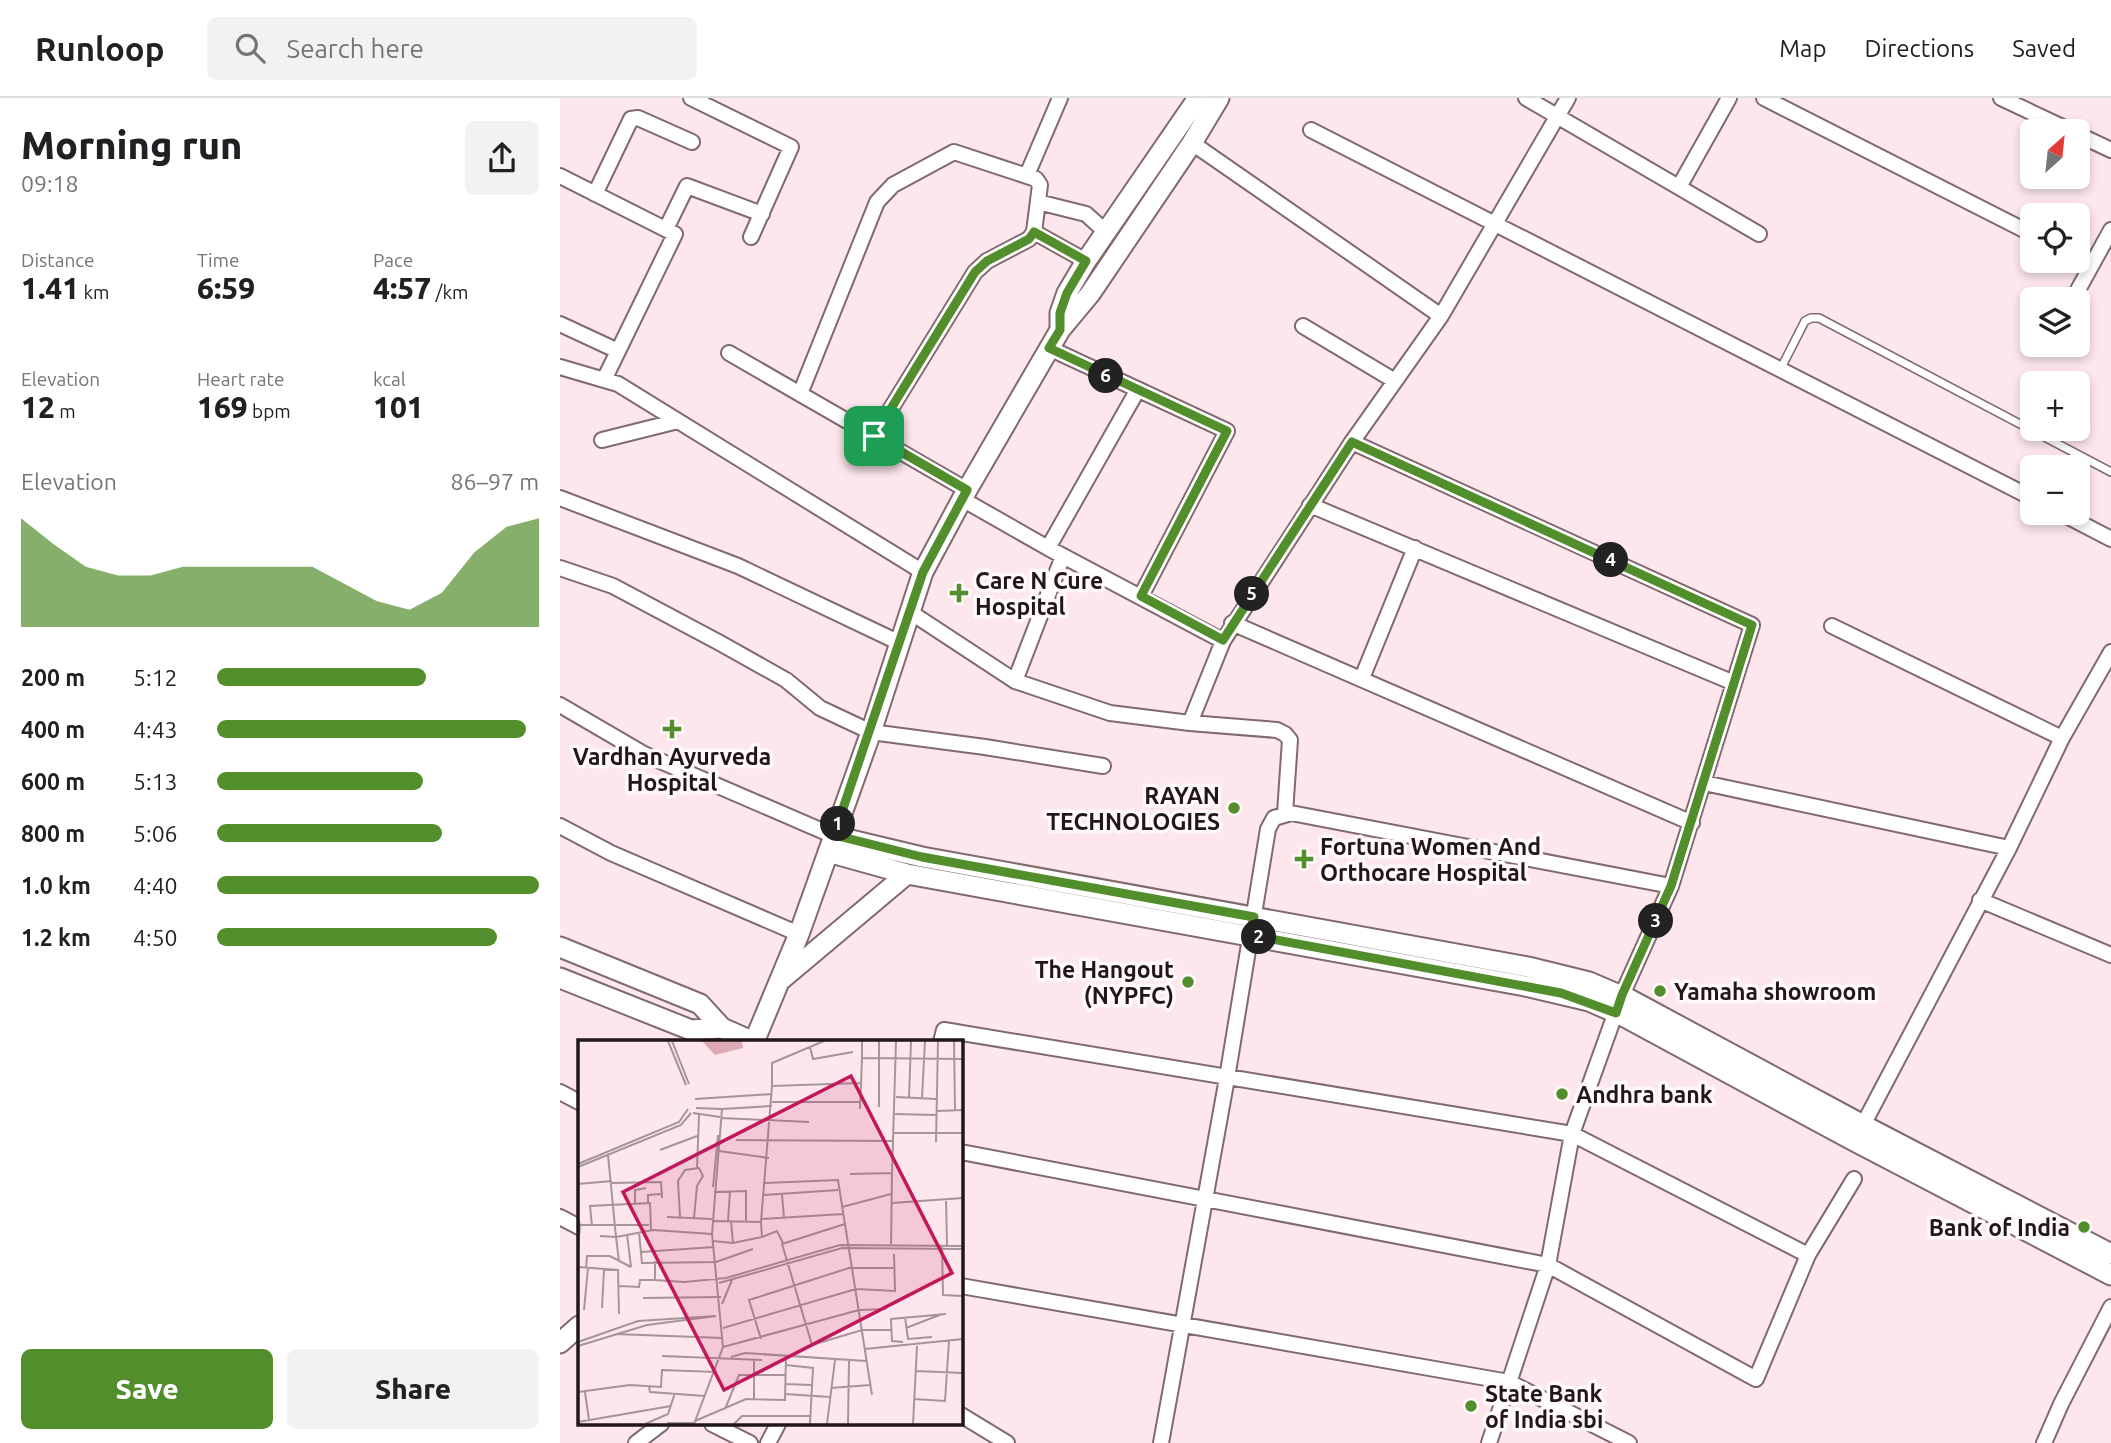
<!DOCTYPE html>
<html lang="en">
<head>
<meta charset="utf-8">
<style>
	body { margin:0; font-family:Ubuntu,sans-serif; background:#f2f2f2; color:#202124; height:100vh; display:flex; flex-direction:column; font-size:26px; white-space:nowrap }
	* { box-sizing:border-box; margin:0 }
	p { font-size:23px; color:#757577 }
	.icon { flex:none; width:38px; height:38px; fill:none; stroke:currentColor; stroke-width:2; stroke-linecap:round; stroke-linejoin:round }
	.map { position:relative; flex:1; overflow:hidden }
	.panel { display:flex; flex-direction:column; background:#fff; width:560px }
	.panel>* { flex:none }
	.needle { width:46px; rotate:27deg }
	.controls { position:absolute; left:1460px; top:21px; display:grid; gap:14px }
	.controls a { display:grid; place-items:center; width:70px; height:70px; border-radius:10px; background:#fff; box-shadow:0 4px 10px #0003; font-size:35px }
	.pin { position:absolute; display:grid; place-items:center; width:60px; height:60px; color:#fff; margin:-30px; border-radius:14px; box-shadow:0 4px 10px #0006 }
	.km { position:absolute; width:35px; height:35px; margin:-18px; border-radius:50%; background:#222; color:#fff; font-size:19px; line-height:35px; text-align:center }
	.round { display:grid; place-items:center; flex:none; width:74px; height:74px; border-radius:10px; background:#f2f2f2 }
	.head { display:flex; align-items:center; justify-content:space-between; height:119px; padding:0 21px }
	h1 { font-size:38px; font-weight:800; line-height:52px }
	.stats { display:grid; grid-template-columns:repeat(3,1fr); gap:10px; height:119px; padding:7px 21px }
	.stats div { display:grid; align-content:center }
	.stats b { font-size:30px; font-weight:800 }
	.stats small { font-size:19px; font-weight:400 }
	.stats p { font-size:19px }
	.chart { height:196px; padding:14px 21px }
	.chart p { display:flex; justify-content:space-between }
	.chart svg { width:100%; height:126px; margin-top:7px; fill:#528e2c; opacity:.7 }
	.button { display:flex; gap:14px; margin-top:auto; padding:14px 21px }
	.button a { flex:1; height:80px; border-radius:10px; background:#528e2c; color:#fff; font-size:28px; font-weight:800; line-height:80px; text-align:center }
	.button a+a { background:#f2f2f2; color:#202124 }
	ul { padding:0 21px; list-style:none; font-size:23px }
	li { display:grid; grid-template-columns:112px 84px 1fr; align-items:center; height:52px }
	li i { height:18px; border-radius:9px; background:#528e2c }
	header { display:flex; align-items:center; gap:42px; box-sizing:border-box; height:98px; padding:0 35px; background:#fff; border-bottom:2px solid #e0e0e0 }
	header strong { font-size:33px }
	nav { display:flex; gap:38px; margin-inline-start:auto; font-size:24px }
	.search { width:490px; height:63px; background:#f2f2f2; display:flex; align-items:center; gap:18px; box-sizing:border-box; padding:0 24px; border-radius:10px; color:#757577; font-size:26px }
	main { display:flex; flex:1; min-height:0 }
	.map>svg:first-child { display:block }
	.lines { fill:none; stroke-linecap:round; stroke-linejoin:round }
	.lane-casing { stroke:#81696f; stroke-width:10 }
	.street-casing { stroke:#81696f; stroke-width:18 }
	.secondary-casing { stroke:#81696f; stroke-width:23 }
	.lane { stroke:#fff; stroke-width:7 }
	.street { stroke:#fff; stroke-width:14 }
	.secondary { stroke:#fff; stroke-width:19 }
	.route-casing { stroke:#fff; stroke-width:14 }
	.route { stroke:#528e2c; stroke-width:9 }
	.poi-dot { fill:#528e2c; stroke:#fff9fa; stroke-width:2.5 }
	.labels { text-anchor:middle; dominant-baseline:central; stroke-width:7; stroke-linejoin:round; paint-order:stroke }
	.poi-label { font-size:23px; font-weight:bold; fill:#21171a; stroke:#fff9fa; text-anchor:start }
	.inset-road { fill:none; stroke:#a59498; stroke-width:2 }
	.view { fill:#c2185b; fill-opacity:0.15; stroke:#c2185b; stroke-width:3.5 }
	.inset-edge { fill:none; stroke:#21171a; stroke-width:3.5 }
</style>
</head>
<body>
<header>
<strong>Runloop</strong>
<div class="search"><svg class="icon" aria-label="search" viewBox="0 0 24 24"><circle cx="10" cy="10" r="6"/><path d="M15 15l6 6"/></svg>Search here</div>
<nav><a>Map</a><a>Directions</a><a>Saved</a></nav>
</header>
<main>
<section class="panel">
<div class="head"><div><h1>Morning run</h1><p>09:18</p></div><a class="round"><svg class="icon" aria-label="share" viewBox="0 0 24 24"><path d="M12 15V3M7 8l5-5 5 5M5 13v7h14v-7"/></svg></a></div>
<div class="stats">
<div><p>Distance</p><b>1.41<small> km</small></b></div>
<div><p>Time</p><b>6:59</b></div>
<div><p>Pace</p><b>4:57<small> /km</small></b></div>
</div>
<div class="stats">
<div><p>Elevation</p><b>12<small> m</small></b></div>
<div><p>Heart rate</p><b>169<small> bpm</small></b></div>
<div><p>kcal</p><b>101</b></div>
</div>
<div class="chart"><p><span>Elevation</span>86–97 m</p>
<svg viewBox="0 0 160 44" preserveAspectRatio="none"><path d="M0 44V6L10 15L20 23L30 26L40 26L50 23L60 23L70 23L80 23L90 23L100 29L110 35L120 38L130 32L140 18L150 9L160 6V44z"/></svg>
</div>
<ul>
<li><b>200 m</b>5:12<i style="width:65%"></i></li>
<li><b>400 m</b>4:43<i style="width:96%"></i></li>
<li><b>600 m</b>5:13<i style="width:64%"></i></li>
<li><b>800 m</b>5:06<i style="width:70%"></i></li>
<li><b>1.0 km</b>4:40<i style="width:100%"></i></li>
<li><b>1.2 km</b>4:50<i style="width:87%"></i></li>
</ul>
<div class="button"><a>Save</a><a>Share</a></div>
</section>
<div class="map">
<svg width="1551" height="1345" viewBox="0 0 1551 1345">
	<rect width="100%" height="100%" fill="#fde7ec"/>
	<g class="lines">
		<g class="lane-casing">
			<path id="lane" d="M 1221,270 L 1245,223 L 1251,220 L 1259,220 L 1551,374"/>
		</g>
		<g class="street-casing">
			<path id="street" d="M 131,0 L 231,49 L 191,139
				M 966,0 L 1199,136
				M 1204,0 L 1472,136
				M 1441,0 L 1511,33
				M 751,32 L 1472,400
				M 1517,36 L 1551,52
				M 632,45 L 881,218
				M 467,77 L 500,0
				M 0,78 L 115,136 L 44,282
				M 1119,89 L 1169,0
				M 35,96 L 71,21 L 78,20 L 132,44
				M 478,104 L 526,116 L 546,134
				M 106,131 L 127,88 L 202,116
				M 474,134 L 526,163
				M 1513,201 L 1551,132
				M 0,226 L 58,253
				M 743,228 L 835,283
				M 489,250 L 667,333 L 581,498
				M 169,255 L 407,392
				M 0,269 L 58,286 L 363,474
				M 240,296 L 317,104 L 333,87 L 394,54 L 476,81 L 480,87 L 474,134 L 469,141 L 427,163 L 415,174 L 314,338
				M 42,342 L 118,323
				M 792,344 L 1192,527 L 1111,788 L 1062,897 L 1012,1036 L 988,1167 L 929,1345
				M 0,400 L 178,468 L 340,545
				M 402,401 L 488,450 L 663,543 L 792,344 L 881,218 L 1008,0
				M 750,407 L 1174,585
				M 1501,415 L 1551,441
				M 488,450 L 577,293
				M 0,470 L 53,488 L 160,545 L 226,582 L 260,610 L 311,634 L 425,649 L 543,668
				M 350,514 L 455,583 L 550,615 L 630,625 L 663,543
				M 672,525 L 1132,725
				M 1272,528 L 1502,640 L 1449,750 L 1303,1027
				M 802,580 L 855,450
				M 455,583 L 503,458
				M 0,607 L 84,656 L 274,738
				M 630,625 L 717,632 L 725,636 L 730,642 L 725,715
				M 1502,640 L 1551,554
				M 1144,685 L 1449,750
				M 0,728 L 51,755 L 239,836
				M 1420,802 L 1551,857
				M 381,944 L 384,932 L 1012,1036 L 1248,1157
				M 0,994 L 19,1004
				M 401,1054 L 988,1167 L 1196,1281 L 1248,1157 L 1294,1081
				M 0,1119 L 19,1129
				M 401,1188 L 949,1284 L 1069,1345
				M 401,1317 L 447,1345
				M 152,1326 L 190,1345
				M 76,1345 L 101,1326
				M 208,1345 L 218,1326
				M 601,1345 L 667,980 L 708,731 L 714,720 L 731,715 L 1111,788
				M 1484,1345 L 1501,1306 L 1551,1209"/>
		</g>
		<g class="secondary-casing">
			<path id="secondary" d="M 500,232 L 500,215 L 507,195 L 526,163 L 638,0
				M 274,738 L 362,759 L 968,869 L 1029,884 L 1069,901 L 1303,1027 L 1551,1156
				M 268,754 L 347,776 L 965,888 L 1029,903 L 1061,917 L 1294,1043 L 1551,1177
				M 0,849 L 140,906 L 162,930 L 131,932 L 0,880
				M 222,881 L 347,776
				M 162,930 L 194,944
				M 194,944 L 239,836 L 311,634 L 363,474 L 407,392 L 500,232 L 530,196 L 632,45 L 659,0
				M 0,1245 L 19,1228"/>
		</g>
		<use href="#lane" class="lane"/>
		<use href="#street" class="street"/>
		<use href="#secondary" class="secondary"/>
	</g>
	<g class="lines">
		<g class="route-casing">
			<path id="route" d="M 474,134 L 526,163 L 507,195 L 500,215 L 500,232 L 489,250 L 667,333 L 581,498 L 663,542 L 792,344 L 1192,527 L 1111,788 L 1062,897 L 1056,915 L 1001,895 L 690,837 L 694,819 L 362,759 L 274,737 L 363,474 L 407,392 L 314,338 L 415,174 L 427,163 L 469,141 Z"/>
		</g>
		<use href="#route" class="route"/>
	</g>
	<g class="poi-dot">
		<path d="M395.5 484.5h7v7h7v7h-7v7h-7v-7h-7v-7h7z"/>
		<path d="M108.5 620.5h7v7h7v7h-7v7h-7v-7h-7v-7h7z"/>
		<circle cx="674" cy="710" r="7"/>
		<path d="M740.5 750.5h7v7h7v7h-7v7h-7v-7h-7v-7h7z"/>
		<circle cx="628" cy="884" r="7"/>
		<circle cx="1100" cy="893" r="7"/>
		<circle cx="1002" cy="996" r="7"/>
		<circle cx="1524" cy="1129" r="7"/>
		<circle cx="911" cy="1308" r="7"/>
	</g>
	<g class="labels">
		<g class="poi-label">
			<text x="415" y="482">Care N Cure<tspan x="415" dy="26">Hospital</tspan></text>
			<text x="112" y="658" text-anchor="middle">Vardhan Ayurveda<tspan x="112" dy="26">Hospital</tspan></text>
			<text x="660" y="697" text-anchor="end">RAYAN<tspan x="660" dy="26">TECHNOLOGIES</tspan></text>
			<text x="760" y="748">Fortuna Women And<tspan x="760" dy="26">Orthocare Hospital</tspan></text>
			<text x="614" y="871" text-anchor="end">The Hangout<tspan x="614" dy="26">(NYPFC)</tspan></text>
			<text x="1114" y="893">Yamaha showroom</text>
			<text x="1016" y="996">Andhra bank</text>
			<text x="1510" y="1129" text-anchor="end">Bank of India</text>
			<text x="925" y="1295">State Bank<tspan x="925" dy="26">of India sbi</tspan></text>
		</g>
	</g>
	<g transform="translate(18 942)">
		<rect width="385" height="385" fill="#fde7ec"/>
		<path d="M 124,1 L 164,1 L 165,8 L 137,15 Z" fill="#dea9b7"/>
		<path class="inset-road" d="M 90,1 L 108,45M 94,1 L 111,44M 246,1 L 194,23 L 194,46 L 283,43M 284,1 L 284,18 L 385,19M 376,1 L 377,70M 232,7 L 235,19 L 275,12M 318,57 L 358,59M 331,58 L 333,1M 344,58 L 347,1M 117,59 L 194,54M 194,62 L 283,62M 301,67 L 301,1M 144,69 L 194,66M 282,69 L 284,18M 359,71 L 385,70M 115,73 L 142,77M 317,74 L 358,75M 143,78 L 231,82M 316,93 L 385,93M 158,100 L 316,101M 358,102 L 360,1M 82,110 L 119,96M 141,111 L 191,118M 30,115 L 38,197 L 75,190 L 134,194M 0,124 L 101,82 L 110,69M 0,127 L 103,85 L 113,73M 119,128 L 121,75M 314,133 L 318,1M 272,134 L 314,133 L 313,205M 34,143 L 83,142 L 84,158M 187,143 L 260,140 L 294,355M 0,144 L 34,141M 135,147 L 140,95M 136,152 L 168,151 L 168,182M 186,155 L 260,150M 204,155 L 206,177M 368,159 L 369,206M 57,163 L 57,150 L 68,148M 70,163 L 70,155 L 83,154M 314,163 L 385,158M 264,167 L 313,154M 0,177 L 2,185 L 71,185M 89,177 L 134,179M 102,177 L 100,141 L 107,130 L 121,128 L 125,136 L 119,146 L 116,178M 183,179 L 265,174M 134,181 L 183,182 L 194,46M 150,181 L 152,152M 153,181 L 155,203M 267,184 L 204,204 L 234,305 L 284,290 L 313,290M 14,186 L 12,166 L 72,163 L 73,190M 61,192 L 64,223 L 138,222 L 175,209M 49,194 L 53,227M 22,196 L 38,197 L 41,221M 184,197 L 199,191 L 205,203M 135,201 L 155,203 L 184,197 L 183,183M 364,207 L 365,255 L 385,256M 0,208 L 2,186M 63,212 L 136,207M 77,221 L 77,240 L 106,242 L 148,238 L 262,205 L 385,206M 0,227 L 40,230 L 41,274M 8,228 L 9,216 L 32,216 L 53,227M 141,243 L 264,208 L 385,209M 41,246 L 61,247 L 62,240 L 77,240M 65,258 L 143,257M 144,264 L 154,240M 24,268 L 26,229M 6,270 L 10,228M 327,277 L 330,299 L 354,297M 145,288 L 278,249 L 317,251 L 316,214M 328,288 L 364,274M 37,294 L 145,298M 183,299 L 171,260 L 271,228 L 315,228M 0,302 L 60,281 L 138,276 L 69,285 L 0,306M 325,302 L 314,301 L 313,279 L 368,274M 145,307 L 281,270 L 308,269M 287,309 L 385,299M 84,316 L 184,320M 153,317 L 167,313 L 288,321M 208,325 L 235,328 L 232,384M 338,331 L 385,333M 208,344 L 233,345M 71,347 L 72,352 L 127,356M 253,348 L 292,345M 0,352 L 52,345 L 83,347 L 84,330 L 139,332M 7,352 L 11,380M 207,354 L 252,357M 176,359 L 176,319M 336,359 L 367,361 L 371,301M 147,369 L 161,335 L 208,335M 117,381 L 168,359 L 207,360 L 208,316M 0,382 L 93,366M 89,383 L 117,383M 67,384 L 90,374 L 97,353M 116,384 L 145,307 L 134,194 L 144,69 L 118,68M 156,384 L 164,376 L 233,376M 249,384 L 257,320M 270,384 L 271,321M 335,384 L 339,306"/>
		<path class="view" d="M 273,36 L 374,233 L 146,350 L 45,152 Z"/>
		<rect width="385" height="385" class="inset-edge"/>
	</g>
</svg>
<div class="controls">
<a><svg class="needle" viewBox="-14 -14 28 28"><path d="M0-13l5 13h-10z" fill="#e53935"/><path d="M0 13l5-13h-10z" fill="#757577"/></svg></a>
<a><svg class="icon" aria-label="locate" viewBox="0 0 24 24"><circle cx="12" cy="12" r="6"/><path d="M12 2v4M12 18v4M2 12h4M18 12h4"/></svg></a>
<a><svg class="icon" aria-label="layers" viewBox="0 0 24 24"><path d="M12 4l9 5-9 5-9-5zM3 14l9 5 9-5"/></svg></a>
<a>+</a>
<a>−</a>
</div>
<div class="pin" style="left:314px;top:338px;background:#1e9e55"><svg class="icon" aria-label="arrive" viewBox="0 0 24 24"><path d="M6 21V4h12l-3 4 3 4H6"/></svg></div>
<b class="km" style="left:278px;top:726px">1</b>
<b class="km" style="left:699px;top:839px">2</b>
<b class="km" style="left:1096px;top:823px">3</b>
<b class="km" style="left:1051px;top:462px">4</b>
<b class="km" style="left:692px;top:496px">5</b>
<b class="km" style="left:546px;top:278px">6</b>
</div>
</main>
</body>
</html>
